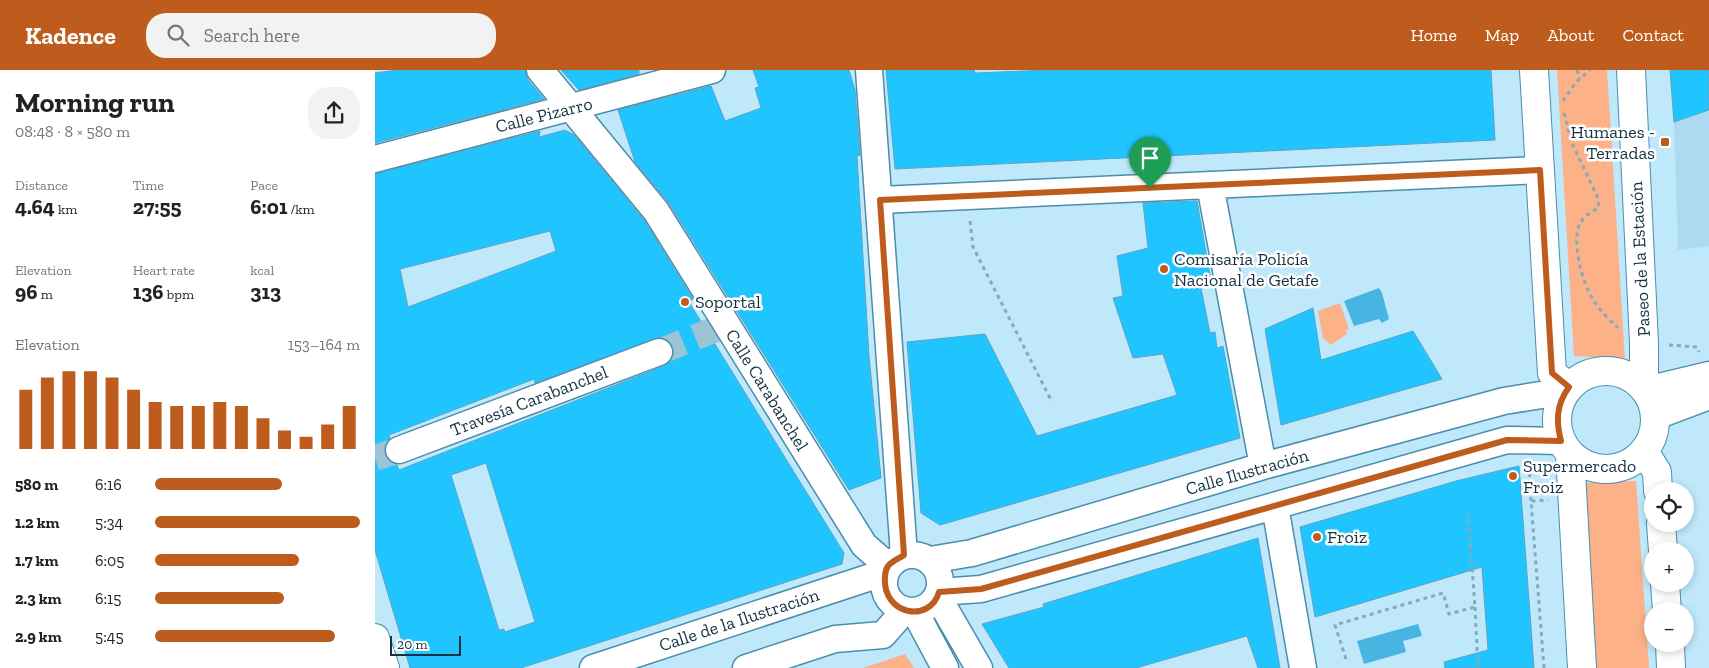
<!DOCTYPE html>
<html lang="en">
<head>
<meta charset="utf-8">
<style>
	body { margin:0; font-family:"Zilla Slab",serif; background:#f2f2f2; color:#222; height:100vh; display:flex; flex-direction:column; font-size:19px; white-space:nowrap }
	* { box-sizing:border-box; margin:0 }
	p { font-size:16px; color:#767676 }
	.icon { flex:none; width:28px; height:28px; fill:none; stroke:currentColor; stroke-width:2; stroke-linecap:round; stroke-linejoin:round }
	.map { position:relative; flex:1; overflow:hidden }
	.details { display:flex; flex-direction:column; background:#fff; width:375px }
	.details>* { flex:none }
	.controls { position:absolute; left:1269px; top:412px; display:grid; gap:10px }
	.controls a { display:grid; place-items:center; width:50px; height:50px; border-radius:50%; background:#fff; box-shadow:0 2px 8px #0003; font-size:25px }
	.scale { position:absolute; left:15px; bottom:12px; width:71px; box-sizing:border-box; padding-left:5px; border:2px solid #15323f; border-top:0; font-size:14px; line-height:18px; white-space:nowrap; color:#15323f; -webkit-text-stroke:4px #fff; paint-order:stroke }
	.pin { position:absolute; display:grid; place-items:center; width:42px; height:42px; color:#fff; margin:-51px -21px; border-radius:50% 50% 50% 0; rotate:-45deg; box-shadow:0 0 5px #0007 }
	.pin .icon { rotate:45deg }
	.round { display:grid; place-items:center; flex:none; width:52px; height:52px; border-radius:20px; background:#f2f2f2 }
	.headline { display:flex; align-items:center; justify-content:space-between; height:85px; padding:0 15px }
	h1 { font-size:28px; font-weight:700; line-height:38px }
	.figures { display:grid; grid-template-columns:repeat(3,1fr); gap:8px; height:85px; padding:5px 15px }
	.figures div { display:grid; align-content:center }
	.figures b { font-size:21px; font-weight:700 }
	.figures small { font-size:14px; font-weight:400 }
	.figures p { font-size:14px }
	.chart { height:140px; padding:10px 15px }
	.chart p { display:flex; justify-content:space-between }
	.chart svg { width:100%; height:90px; margin-top:5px; stroke:#bd5c1c; stroke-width:6 }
	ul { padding:0 15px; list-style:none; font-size:16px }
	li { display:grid; grid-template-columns:80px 60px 1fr; align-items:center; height:38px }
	li i { height:12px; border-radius:6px; background:#bd5c1c }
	header { display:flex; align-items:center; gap:30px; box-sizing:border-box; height:70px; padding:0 25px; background:#bd5c1c; color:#fff }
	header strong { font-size:24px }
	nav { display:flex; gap:28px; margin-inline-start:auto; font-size:18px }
	.search { width:350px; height:45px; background:#f2f2f2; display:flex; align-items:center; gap:12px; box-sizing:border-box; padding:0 18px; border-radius:20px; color:#767676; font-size:19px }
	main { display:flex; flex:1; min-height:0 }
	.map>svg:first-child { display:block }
	.built { fill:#addaf0 }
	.green { fill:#fcb189 }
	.water { fill:#47b4e1 }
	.building { fill:#20c5ff; stroke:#5ea3c3; fill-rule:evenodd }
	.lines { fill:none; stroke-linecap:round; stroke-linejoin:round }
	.street-tunnel { stroke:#9dc4d5; stroke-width:26; stroke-dasharray:26 13; stroke-linecap:butt }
	.street-casing { stroke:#498fad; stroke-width:29 }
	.secondary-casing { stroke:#498fad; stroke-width:30 }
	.path { stroke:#85aabb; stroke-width:3; stroke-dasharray:4 4; stroke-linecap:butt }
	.street { stroke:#fff; stroke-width:26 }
	.secondary { stroke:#fff; stroke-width:28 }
	.route-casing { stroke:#fff; stroke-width:10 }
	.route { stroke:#bd5c1c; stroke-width:6 }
	.poi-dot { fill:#bd5c1c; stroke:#fff; stroke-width:2 }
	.labels { text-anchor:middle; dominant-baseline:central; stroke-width:5; stroke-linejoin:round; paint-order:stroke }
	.street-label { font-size:18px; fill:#15323f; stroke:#fff }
	.poi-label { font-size:18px; fill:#15323f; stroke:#fff; text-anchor:start }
</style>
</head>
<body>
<header>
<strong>Kadence</strong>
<div class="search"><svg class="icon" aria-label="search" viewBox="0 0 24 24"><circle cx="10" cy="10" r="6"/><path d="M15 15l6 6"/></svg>Search here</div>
<nav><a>Home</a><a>Map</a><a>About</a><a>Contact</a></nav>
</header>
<main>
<section class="details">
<div class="headline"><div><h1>Morning run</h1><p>08:48 · 8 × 580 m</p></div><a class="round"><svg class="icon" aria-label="share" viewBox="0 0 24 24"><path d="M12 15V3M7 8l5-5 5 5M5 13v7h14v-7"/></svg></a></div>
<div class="figures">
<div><p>Distance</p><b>4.64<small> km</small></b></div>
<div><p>Time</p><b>27:55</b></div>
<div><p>Pace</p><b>6:01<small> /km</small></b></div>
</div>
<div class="figures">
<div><p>Elevation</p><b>96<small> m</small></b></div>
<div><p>Heart rate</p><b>136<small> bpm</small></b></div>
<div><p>kcal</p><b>313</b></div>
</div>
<div class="chart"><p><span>Elevation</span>153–164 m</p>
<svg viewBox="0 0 160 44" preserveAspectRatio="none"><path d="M5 44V15M15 44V9M25 44V6M35 44V6M45 44V9M55 44V15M65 44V21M75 44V23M85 44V23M95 44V21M105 44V23M115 44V29M125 44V35M135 44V38M145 44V32M155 44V23"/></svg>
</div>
<ul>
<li><b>580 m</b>6:16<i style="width:62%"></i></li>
<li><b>1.2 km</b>5:34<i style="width:100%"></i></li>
<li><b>1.7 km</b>6:05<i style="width:70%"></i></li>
<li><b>2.3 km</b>6:15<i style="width:63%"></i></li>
<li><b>2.9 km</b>5:45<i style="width:88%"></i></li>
</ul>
</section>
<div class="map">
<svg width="1334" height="598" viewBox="0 0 1334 598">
	<rect width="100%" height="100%" fill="#bfe8fb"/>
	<path class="built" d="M 1334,41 L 1334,176 L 1303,180 L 1299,52 Z"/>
	<path class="green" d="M 1182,0 L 1232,0 L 1250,289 L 1199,286 Z
		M 965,233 L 974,259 L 971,260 L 972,264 L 956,275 L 948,268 L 943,241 Z
		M 1261,411 L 1274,598 L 1221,598 L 1207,413 Z
		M 530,584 L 539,598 L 488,598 Z"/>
	<path class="water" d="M 1004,218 L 1007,223 L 1014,249 L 1007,253 L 1004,249 L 979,256 L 969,231 Z
		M 1043,554 L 1047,566 L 1028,571 L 1031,582 L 989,594 L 982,571 Z"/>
	<path class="building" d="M 23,0 L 150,0 L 153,10 L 169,29 L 0,73 L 0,3 Z
		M 186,0 L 264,0 L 264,4 L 204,20 Z
		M 378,0 L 474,0 L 480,20 L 485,85 L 482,86 L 494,286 L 506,408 L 474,420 L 294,133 L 260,92 L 243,40 L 336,16 L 350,51 L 386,38 L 380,18 L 384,17 Z
		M 511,0 L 599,0 L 600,3 L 675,0 L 1116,0 L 1120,70 L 520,99 Z
		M 1295,0 L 1334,0 L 1334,40 L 1299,52 Z
		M 190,60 L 199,65 L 269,150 L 318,229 L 314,232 L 469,483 L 467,494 L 146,598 L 35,598 L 0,480 L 0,104 L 165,61 L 164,67 ZM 175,161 L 181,181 L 33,237 L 25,199 ZM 286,267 L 293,270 L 298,277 L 299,285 L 296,291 L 289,296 L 24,400 L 22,395 L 15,392 L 10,386 L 9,377 L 15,369 L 14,365 L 159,309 L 160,313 ZM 111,393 L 160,552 L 130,562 L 129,559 L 124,560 L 76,405 Z
		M 822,131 L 836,211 L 825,213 L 835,263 L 840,262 L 842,278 L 848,276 L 865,368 L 565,455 L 546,443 L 532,272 L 610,264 L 662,366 L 802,325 L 788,284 L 758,288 L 738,228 L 748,226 L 742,186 L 773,178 L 768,133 Z
		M 938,238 L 946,290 L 1038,261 L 1067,309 L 906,355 L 890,259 Z
		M 1144,396 L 1159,598 L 1070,598 L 1069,592 L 1113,580 L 1107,497 L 940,547 L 925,457 L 1081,411 Z
		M 883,468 L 905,598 L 883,598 L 872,566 L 761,598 L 634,598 L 607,554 L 669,537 L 668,534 Z"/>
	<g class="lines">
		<path class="street-tunnel" d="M 284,282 L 351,255
			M 0,388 L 24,380"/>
		<g class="street-casing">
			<path id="street" d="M 165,0 L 281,141 L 489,475 L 513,496
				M 494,0 L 529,485
				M 0,89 L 337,0
				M 835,115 L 888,396
				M 505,130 L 1165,100
				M 1271,320 L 1334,305
				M 1281,346 L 1334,326
				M 24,380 L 284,282
				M 900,436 L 928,598
				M509 513a28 28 0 1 1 56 0a28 28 0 1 1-56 0Z
				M 555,490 L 597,483 L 888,396 L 1129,331 L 1191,321
				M 564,522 L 606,519 L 1132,370 L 1186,371
				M 563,527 L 604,598
				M 540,542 L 570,598
				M 218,598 L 511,502
				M 371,598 L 460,569 L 508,565 L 530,540"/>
		</g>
		<g class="secondary-casing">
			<path id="secondary" d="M 1159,0 L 1177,303 L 1194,317
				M 1256,0 L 1269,273 L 1269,317
				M1182 350a49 49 0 1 1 98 0a49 49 0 1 1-98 0Z
				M 1269,381 L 1282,402 L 1283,421
				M 1195,384 L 1207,598
				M 1286,454 L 1288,481
				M 1290,514 L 1292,541
				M 0,568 L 10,598
				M 1295,574 L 1296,598"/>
		</g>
		<path class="path" d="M 1202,0 L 1205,8
			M 1188,31 L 1201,12 L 1215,0
			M 1189,43 L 1196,71 L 1222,126 L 1224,137 C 1219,141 1212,144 1208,149 C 1193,165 1208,215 1219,231 C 1225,241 1235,250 1243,258
			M 595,151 L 598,177 L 677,332
			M 1294,275 L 1322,277 L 1324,282
			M 1154,395 L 1156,431
			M 1100,537 L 1103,598
			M 971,589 L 960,555 L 1068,523 L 1074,544 L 1100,537 L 1093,443
			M 1169,598 L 1156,431 L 1173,430"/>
		<use href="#street" class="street"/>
		<use href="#secondary" class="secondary"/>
	</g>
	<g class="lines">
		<g class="route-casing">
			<path id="route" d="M 1165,100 L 1177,303 L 1194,317 C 1181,335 1181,351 1186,371 L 1132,370 L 606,519 L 564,522 C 555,554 507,545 510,507 C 510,504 511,499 513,496 C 517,491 525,488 529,485 L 505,130 Z"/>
		</g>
		<use href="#route" class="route"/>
	</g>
	<g class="poi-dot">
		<rect x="1285" y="67" width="10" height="10" rx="2.5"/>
		<circle cx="789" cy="199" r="5"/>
		<circle cx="310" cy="232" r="5"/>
		<circle cx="1138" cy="406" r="5"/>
		<circle cx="942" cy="467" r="5"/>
	</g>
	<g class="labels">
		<g class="street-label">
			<text transform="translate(169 45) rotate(-14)">Calle Pizarro</text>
			<text transform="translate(1265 189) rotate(-93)">Paseo de la Estación</text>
			<text transform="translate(392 320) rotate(58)">Calle Carabanchel</text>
			<text transform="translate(154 331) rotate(-21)">Travesía Carabanchel</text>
			<text transform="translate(872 402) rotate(-16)">Calle Ilustración</text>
			<text transform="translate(364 550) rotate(-18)">Calle de la Ilustración</text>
		</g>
		<g class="poi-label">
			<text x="1280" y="62" text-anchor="end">Humanes -<tspan x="1280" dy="21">Terradas</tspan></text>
			<text x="799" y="189">Comisaría Policía<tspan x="799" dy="21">Nacional de Getafe</tspan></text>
			<text x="320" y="232">Soportal</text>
			<text x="1148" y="396">Supermercado<tspan x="1148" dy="21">Froiz</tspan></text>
			<text x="952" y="467">Froiz</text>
		</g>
	</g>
</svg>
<div class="controls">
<a><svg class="icon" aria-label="locate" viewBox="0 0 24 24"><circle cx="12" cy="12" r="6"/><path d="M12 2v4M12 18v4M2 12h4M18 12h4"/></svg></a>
<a>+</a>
<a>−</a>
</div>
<div class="scale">20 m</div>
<div class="pin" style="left:775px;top:118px;background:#1e9e55"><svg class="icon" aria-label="arrive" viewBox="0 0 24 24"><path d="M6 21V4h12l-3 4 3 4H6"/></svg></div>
</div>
</main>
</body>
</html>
